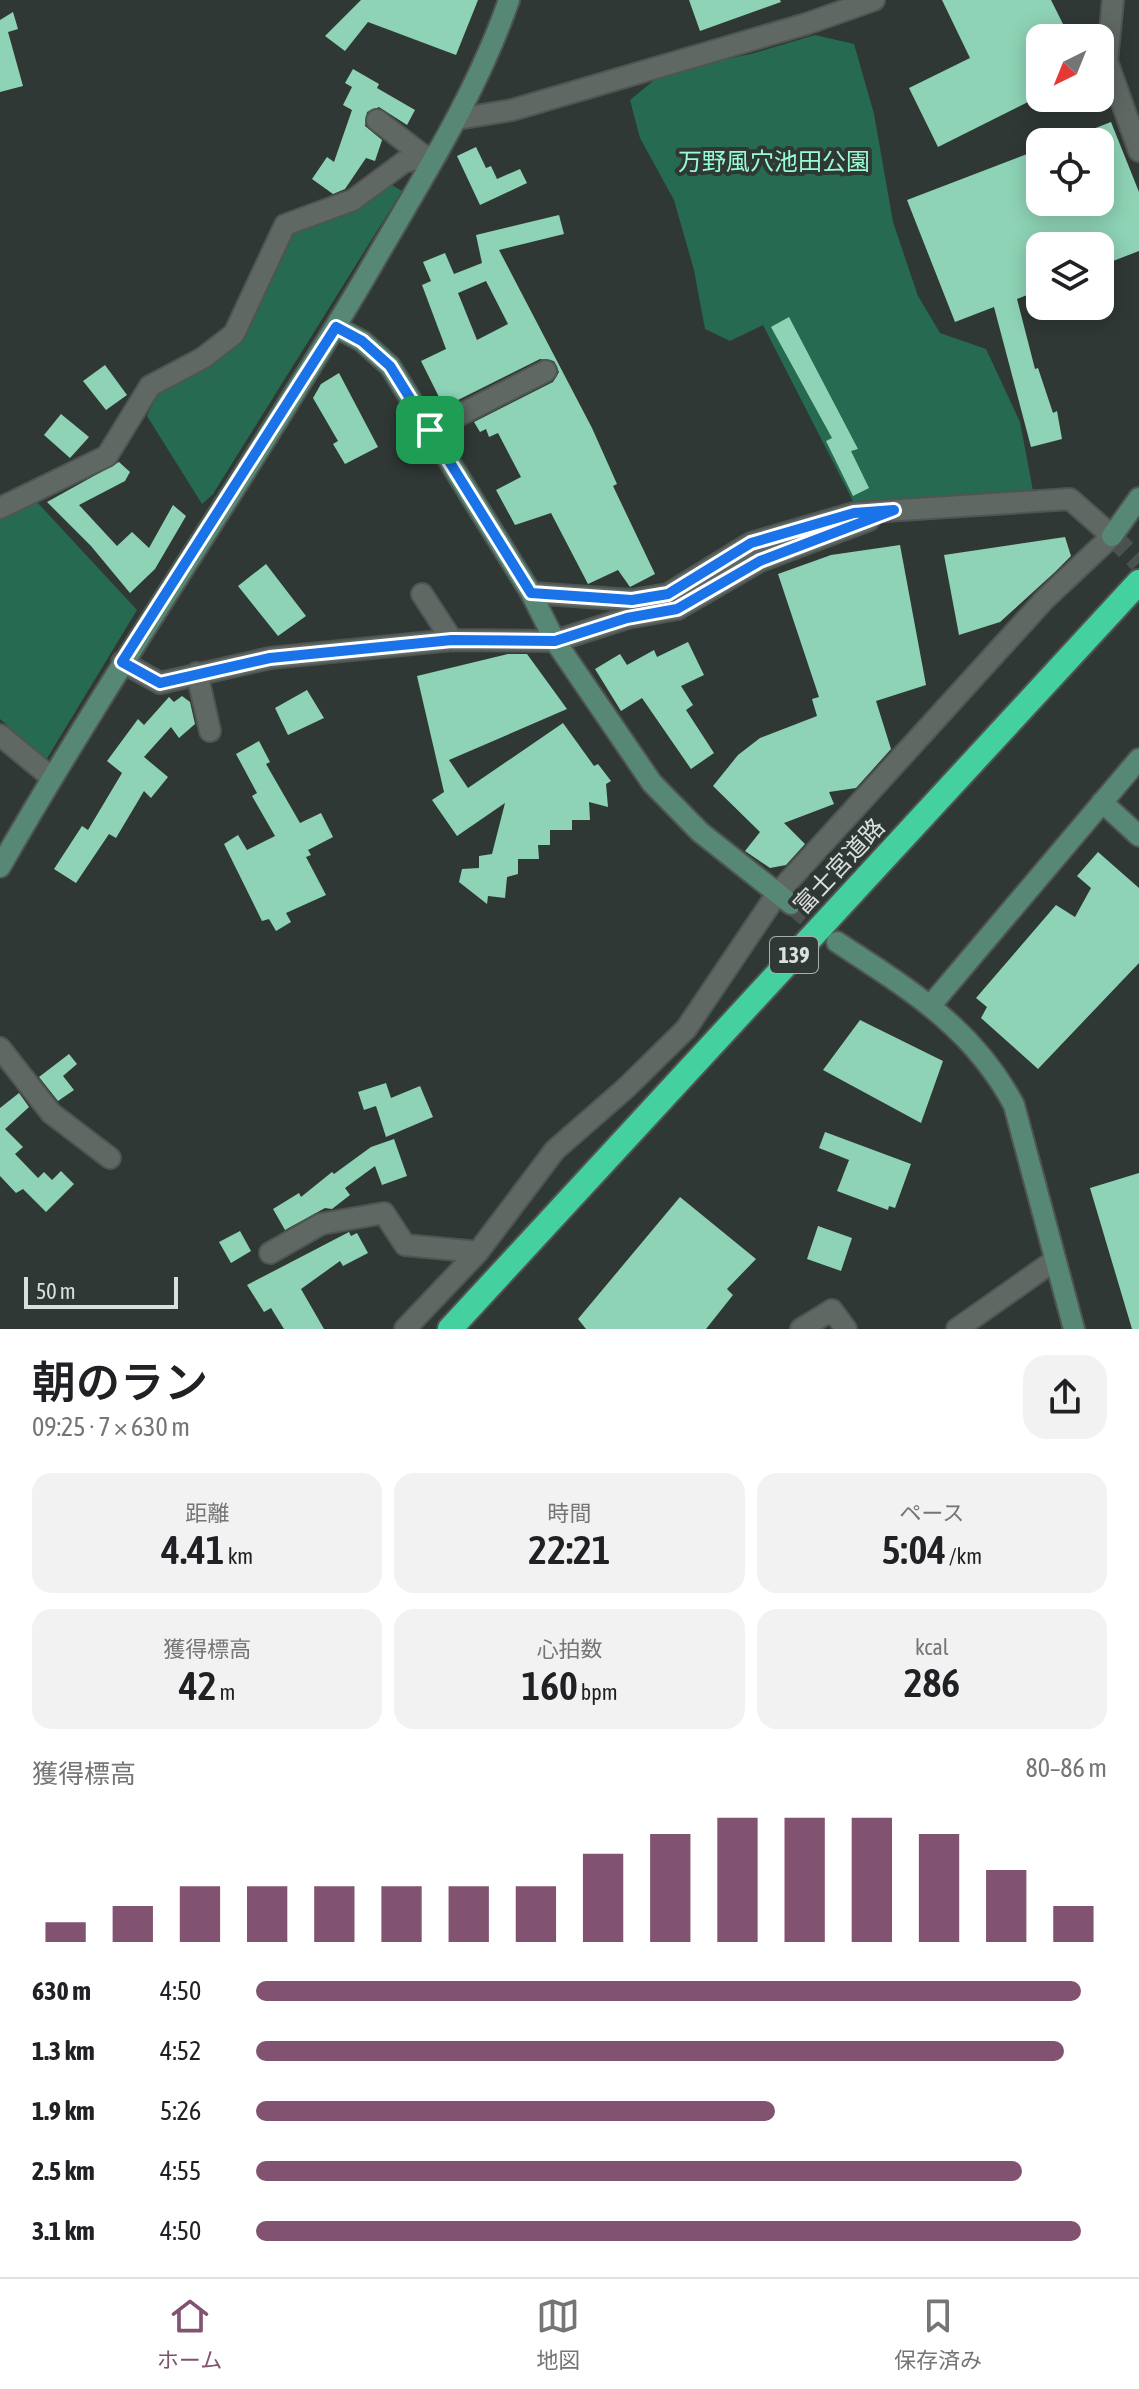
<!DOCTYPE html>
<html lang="ja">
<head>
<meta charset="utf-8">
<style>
	body { margin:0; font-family:"Asap Condensed","Noto Sans JP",sans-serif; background:#f2f2f2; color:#202124; height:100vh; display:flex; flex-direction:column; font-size:30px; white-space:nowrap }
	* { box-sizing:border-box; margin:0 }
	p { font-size:26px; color:#757577 }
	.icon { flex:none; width:44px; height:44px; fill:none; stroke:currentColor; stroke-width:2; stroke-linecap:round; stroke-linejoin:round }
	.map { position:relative; height:1329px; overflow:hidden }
	.drawer { display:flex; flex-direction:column; background:#fff; flex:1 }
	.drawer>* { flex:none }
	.needle { width:52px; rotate:223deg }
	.tools { position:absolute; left:1026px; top:24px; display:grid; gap:16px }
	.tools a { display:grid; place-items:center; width:88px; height:88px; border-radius:16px; background:#fff; box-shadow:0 4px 20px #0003; font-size:40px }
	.scale { position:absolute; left:24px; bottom:20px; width:154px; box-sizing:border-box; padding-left:8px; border:4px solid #dbe0de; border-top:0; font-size:22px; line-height:28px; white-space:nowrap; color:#dbe0de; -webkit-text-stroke:6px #303835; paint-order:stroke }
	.pin { position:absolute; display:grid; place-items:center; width:68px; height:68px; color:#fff; margin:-34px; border-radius:16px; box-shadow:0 4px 12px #0006 }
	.round { display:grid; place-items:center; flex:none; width:84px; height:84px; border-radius:24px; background:#f2f2f2 }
	.overview { display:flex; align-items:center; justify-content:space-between; height:136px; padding:0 32px }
	h1 { font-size:44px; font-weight:600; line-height:60px }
	.stats { display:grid; grid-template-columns:repeat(3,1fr); gap:12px; height:136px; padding:8px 32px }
	.stats div { display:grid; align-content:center; border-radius:20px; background:#f2f2f2; text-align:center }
	.stats b { font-size:40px; font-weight:600 }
	.stats small { font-size:22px; font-weight:400 }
	.stats p { font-size:22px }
	.chart { height:224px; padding:16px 32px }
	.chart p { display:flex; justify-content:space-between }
	.chart svg { width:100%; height:144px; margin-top:8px; stroke:#815370; stroke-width:6 }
	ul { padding:0 32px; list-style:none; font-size:26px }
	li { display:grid; grid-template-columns:128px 96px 1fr; align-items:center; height:60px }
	li i { height:20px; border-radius:10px; background:#815370 }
	.menu { display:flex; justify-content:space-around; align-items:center; height:112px; border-top:2px solid #e0e0e0; background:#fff; font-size:22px; color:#757577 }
	.menu a { display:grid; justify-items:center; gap:4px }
	.menu .selected { color:#815370 }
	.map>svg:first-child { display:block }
	.green { fill:#266a51 }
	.building { fill:#8ed3b5; fill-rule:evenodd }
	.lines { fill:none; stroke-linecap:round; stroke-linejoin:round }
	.secondary-tunnel { stroke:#4a514e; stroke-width:20; stroke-dasharray:20 10; stroke-linecap:butt }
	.street-casing { stroke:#4f5552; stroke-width:24 }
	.secondary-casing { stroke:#4f5552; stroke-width:24 }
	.highway-casing { stroke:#4f5552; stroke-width:28 }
	.street { stroke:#5f6863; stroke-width:20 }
	.secondary { stroke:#578875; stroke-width:20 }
	.highway { stroke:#45d19f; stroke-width:24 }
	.route-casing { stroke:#fff; stroke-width:16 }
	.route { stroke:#1a73e8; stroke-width:10 }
	.labels { text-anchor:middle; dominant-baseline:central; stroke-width:8; stroke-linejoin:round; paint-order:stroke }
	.shield { fill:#303835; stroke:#a8aeab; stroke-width:2 }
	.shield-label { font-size:22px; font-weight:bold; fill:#dbe0de }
	.park-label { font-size:24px; fill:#98fcd2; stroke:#303835 }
	.street-label { font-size:24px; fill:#dbe0de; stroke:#303835 }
</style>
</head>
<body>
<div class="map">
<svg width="1139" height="1329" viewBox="0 0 1139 1329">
	<rect width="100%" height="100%" fill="#303835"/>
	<path class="green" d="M 815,35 L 854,44 L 874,114 L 893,222 L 918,296 L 940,333 L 986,349 L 1020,422 L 1034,496 L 855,505 L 763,325 L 730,341 L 705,329 L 694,270 L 674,200 L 640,138 L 630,100 L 664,72 L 751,54 Z
		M 392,185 L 402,191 L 213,494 L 202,504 L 147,416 L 157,395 L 211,366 L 241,342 L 291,232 L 356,209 Z
		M 36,501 L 137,610 L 46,760 L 0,719 L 0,519 Z"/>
	<path class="building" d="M 361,0 L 478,0 L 456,55 L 368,22 L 345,51 L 325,36 Z
		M 689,0 L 780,0 L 781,2 L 700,31 Z
		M 942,0 L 1051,0 L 1070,38 L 1040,38 L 1040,96 L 938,147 L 909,88 L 970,58 Z
		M 13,12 L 18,29 L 8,32 L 23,86 L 0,92 L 0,20 Z
		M 353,69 L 379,84 L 377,88 L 415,110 L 407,125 L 379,107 L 367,112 L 365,126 L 382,140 L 375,161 L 366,158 L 345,189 L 333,194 L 312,179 L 327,157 L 334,162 L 352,110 L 343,105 L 352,87 L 345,83 Z
		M 1111,122 L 1139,192 L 1139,251 L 1100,266 L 1100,246 L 1040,246 L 1040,290 L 1017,299 L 1035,369 L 1038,368 L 1053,413 L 1057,411 L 1062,439 L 1031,447 L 994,307 L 955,322 L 907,200 L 1040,149 L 1040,202 L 1100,202 L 1100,142 L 1062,141 Z
		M 476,147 L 486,168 L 491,166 L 497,179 L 520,169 L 527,183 L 480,205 L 457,156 Z
		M 559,215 L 564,234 L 499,250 L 592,428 L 617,484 L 613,486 L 655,574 L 630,587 L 618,570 L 588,584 L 551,513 L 515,525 L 496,490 L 521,477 L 498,433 L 489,437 L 486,429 L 480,432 L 474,422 L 553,382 L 559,372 L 554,361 L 540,359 L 444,407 L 421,361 L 446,349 L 422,285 L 431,281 L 423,262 L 445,253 L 454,274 L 482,263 L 476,235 ZM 486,281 L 508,324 L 477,340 L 458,293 Z
		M 789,317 L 858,449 L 851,451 L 869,488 L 853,496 L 826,441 L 832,438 L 771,327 Z
		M 105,365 L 127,395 L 106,410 L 83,381 Z
		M 339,373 L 378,447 L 345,464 L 333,444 L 338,441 L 313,398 L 321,384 Z
		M 61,414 L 89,437 L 70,458 L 44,435 Z
		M 119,462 L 130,472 L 125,481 L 79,505 L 117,546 L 132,532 L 149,548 L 173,505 L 186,516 L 155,569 L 130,593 L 91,546 L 47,502 Z
		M 1065,537 L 1071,556 L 1055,572 L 1000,622 L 959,635 L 944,555 Z
		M 900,545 L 926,685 L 876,701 L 891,749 L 856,788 L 829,792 L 834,804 L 784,823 L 805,844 L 786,865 L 770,868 L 745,851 L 760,832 L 713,786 L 738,755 L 760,738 L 817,716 L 812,699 L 819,697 L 778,574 L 831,555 Z
		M 266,564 L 306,616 L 278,636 L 238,586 Z
		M 688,642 L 704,675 L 681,686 L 693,705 L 686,710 L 714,753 L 691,769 L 642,698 L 621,711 L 595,669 L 620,654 L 627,665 L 654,650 L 657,657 Z
		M 508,654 L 527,654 L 567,709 L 449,760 L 468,788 L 563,723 L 594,766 L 598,764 L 611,781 L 606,784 L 608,807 L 589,802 L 590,820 L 572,820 L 572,830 L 550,830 L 550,845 L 538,845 L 539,859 L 518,859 L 518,874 L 507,877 L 505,898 L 488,896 L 487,904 L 459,882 L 462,869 L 479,868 L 479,856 L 492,854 L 505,803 L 457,836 L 432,800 L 444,792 L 417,676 Z
		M 307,690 L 324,718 L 288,735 L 275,708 Z
		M 182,696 L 190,702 L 195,724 L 179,738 L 171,727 L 144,757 L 168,777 L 151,798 L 144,791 L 116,838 L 109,834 L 76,883 L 54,869 L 82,826 L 88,830 L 122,773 L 107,761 L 138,719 L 144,725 L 169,697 L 174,702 Z
		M 259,741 L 270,762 L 266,764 L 300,823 L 321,813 L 333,837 L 308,850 L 311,855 L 306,857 L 326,895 L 286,913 L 291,922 L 276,931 L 269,919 L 262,921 L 224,844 L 238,835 L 247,850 L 275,836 L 252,796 L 257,793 L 236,754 Z
		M 1098,852 L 1139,888 L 1139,963 L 1038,1069 L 981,1018 L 987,1007 L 976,998 L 1056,905 L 1075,917 L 1091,888 L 1077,876 Z
		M 860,1020 L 943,1061 L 921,1123 L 823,1070 Z
		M 69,1054 L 77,1064 L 63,1076 L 74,1090 L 58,1101 L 39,1077 Z
		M 386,1083 L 391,1098 L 420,1086 L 433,1117 L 386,1137 L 376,1106 L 364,1110 L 358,1092 Z
		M 19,1093 L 29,1107 L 5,1129 L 23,1147 L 15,1154 L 38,1178 L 44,1172 L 52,1180 L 61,1171 L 74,1184 L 46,1212 L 23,1189 L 16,1193 L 0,1176 L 0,1108 Z
		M 825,1132 L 911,1164 L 895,1208 L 889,1206 L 888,1210 L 837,1191 L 849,1160 L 819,1148 Z
		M 394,1139 L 407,1176 L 382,1185 L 375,1166 L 345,1188 L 350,1195 L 332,1209 L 325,1208 L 285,1230 L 273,1209 L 299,1193 L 301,1197 L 332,1172 L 334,1174 L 371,1147 Z
		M 1139,1173 L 1139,1329 L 1132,1329 L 1090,1188 Z
		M 680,1197 L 756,1259 L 727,1289 L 733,1295 L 706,1329 L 586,1329 L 578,1319 Z
		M 818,1226 L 852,1238 L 841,1271 L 807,1259 Z
		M 240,1231 L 251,1251 L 231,1263 L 219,1242 Z
		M 349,1232 L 351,1236 L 357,1233 L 368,1253 L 343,1266 L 340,1261 L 301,1289 L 324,1329 L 284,1329 L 271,1308 L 264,1312 L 247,1285 Z"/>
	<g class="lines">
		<path class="secondary-tunnel" d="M 1112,536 L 1139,563
			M 791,904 L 830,936"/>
		<g class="street-casing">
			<path id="street" d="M 1113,0 L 1107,61 L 1139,151
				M 457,119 L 512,110 L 806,24 L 874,0
				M 377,120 L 425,157
				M 430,430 L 546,371
				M 0,508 L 107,456 L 150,386 L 203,358 L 234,334 L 285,225 L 353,200 L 404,162 L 437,154
				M 422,594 L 452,640
				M 122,662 L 160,683 L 270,658 L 452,640 L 555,641 L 627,618 L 677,609 L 760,561 L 869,520
				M 197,673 L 210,731
				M 0,735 L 51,777
				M 0,1048 L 51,1113 L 110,1158
				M 270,1253 L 321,1224 L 384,1213 L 405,1245 L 478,1252
				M 405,1329 L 478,1252 L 555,1150 L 626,1088 L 686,1029 L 777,894 L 1045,599 L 1112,536 L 1070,499 L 854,513 L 751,543 L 668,594 L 632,600 L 531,593
				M 801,1329 L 832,1310 L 846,1329
				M 957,1329 L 1055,1260"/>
		</g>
		<g class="secondary-casing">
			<path id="secondary" d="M 336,327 L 362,341 L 390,366 L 531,593 L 555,641 L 652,783 L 700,832 L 791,904
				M 1112,536 L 1139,498
				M 1102,802 L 1139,836
				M 0,867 C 116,665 249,474 367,274 C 418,185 475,98 509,0
				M 837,942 C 908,989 972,1026 1014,1105 L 1074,1329
				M 931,1005 L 1139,759"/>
		</g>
		<g class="highway-casing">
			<path id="highway" d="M 450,1329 L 1139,582"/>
		</g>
		<use href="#street" class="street"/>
		<use href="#secondary" class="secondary"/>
		<use href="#highway" class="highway"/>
	</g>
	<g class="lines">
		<g class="route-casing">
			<path id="route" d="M 336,327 L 362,341 L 390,366 L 531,593 L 632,600 L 668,594 L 751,543 L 854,513 L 894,510 L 760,561 L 677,609 L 627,618 L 555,641 L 452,640 L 270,658 L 160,683 L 122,662 Z"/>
		</g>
		<use href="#route" class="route"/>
	</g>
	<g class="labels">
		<rect class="shield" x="770" y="937" width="48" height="36" rx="6"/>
		<g class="shield-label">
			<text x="794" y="955">139</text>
		</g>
		<g class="park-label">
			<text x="774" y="161">万野風穴池田公園</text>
		</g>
		<g class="street-label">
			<text transform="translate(839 866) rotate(-47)">富士宮道路</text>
		</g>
	</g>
</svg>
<div class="tools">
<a><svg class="needle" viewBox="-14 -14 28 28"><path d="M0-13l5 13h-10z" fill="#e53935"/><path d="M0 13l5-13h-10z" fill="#757577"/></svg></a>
<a><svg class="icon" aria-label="locate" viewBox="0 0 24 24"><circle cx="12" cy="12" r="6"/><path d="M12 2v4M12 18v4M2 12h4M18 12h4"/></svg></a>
<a><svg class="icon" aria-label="layers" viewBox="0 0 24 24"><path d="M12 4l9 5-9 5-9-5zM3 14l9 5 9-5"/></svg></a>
</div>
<div class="scale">50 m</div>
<div class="pin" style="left:430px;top:430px;background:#1e9e55"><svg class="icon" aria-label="arrive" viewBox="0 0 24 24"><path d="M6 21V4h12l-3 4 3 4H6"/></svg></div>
</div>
<section class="drawer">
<div class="overview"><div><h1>朝のラン</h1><p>09:25 · 7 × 630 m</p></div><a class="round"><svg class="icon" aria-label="share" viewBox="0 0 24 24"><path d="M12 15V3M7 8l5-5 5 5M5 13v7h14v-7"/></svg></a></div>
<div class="stats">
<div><p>距離</p><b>4.41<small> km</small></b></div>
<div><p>時間</p><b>22:21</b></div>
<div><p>ペース</p><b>5:04<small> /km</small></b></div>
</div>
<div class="stats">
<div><p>獲得標高</p><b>42<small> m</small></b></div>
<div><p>心拍数</p><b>160<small> bpm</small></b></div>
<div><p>kcal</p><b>286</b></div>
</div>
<div class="chart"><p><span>獲得標高</span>80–86 m</p>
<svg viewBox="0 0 160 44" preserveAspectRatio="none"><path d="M5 44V38M15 44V33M25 44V27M35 44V27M45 44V27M55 44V27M65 44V27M75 44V27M85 44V17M95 44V11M105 44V6M115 44V6M125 44V6M135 44V11M145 44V22M155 44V33"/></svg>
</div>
<ul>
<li><b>630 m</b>4:50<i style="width:97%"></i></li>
<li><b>1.3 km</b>4:52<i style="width:95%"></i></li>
<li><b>1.9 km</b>5:26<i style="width:61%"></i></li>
<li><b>2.5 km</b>4:55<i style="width:90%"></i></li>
<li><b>3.1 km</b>4:50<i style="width:97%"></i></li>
</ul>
</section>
<nav class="menu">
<a class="selected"><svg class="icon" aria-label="home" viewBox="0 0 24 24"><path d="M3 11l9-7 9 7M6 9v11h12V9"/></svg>ホーム</a>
<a><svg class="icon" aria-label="map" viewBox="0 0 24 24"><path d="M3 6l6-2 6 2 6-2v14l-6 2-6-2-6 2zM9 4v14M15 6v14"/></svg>地図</a>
<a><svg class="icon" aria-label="saved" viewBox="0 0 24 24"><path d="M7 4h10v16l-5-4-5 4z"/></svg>保存済み</a>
</nav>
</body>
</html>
